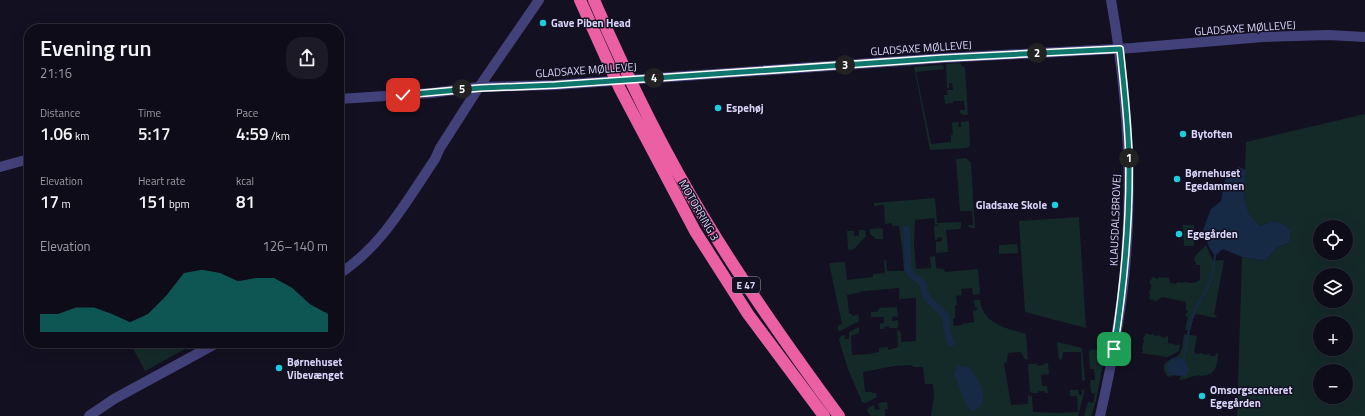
<!DOCTYPE html>
<html lang="en">
<head>
<meta charset="utf-8">
<style>
	body { margin:0; font-family:"Titillium Web",sans-serif; background:#1c1a26; color:#f1f3f6; height:100vh; display:flex; flex-direction:column; font-size:15px; white-space:nowrap }
	* { box-sizing:border-box; margin:0 }
	p { font-size:13px; color:#9b9ba2 }
	.icon { flex:none; width:22px; height:22px; fill:none; stroke:currentColor; stroke-width:2; stroke-linecap:round; stroke-linejoin:round }
	.map { position:relative; flex:1; overflow:hidden }
	.drawer { position:absolute; left:24px; top:24px; width:320px; height:324px; display:flex; flex-direction:column; background:#0e0c19; border-radius:16px; box-shadow:0 4px 16px #0002,0 0 0 1px #2e2c38 }
	.drawer>* { flex:none }
	.buttons { position:absolute; left:1313px; top:220px; display:grid; gap:8px }
	.buttons a { display:grid; place-items:center; width:40px; height:40px; border-radius:50%; background:#0e0c19; box-shadow:0 4px 16px #0002,0 0 0 1px #2e2c38; font-size:20px }
	.pin { position:absolute; display:grid; place-items:center; width:34px; height:34px; color:#fff; margin:-17px; border-radius:8px; box-shadow:0 2px 6px #0006 }
	.km { position:absolute; width:20px; height:20px; margin:-10px; border-radius:50%; background:#222; color:#fff; font-size:11px; line-height:20px; text-align:center }
	.round { display:grid; place-items:center; flex:none; width:42px; height:42px; border-radius:16px; background:#1c1a26 }
	.summary { display:flex; align-items:center; justify-content:space-between; height:68px; padding:0 16px }
	h1 { font-size:22px; font-weight:600; line-height:30px }
	.figures { display:grid; grid-template-columns:repeat(3,1fr); gap:6px; height:68px; padding:4px 16px }
	.figures div { display:grid; align-content:center }
	.figures b { font-size:17px; font-weight:600 }
	.figures small { font-size:11px; font-weight:400 }
	.figures p { font-size:11px }
	.chart { height:112px; padding:8px 16px }
	.chart p { display:flex; justify-content:space-between }
	.chart svg { width:100%; height:72px; margin-top:4px; fill:#0f766e; opacity:.7 }
	.map>svg:first-child { display:block }
	.green { fill:#142a29; fill-rule:evenodd }
	.water { fill:#162945 }
	.lines { fill:none; stroke-linecap:round; stroke-linejoin:round }
	.stream { stroke:#162945; stroke-width:2 }
	.canal { stroke:#162945; stroke-width:7 }
	.tertiary { stroke:#43417a; stroke-width:10 }
	.motorway { stroke:#ea60a3; stroke-width:12 }
	.route-casing { stroke:#fff; stroke-width:8 }
	.route { stroke:#0f766e; stroke-width:5 }
	.poi-dot { fill:#1dccde; stroke:#131021; stroke-width:1.5 }
	.labels { text-anchor:middle; dominant-baseline:central; stroke-width:3; stroke-linejoin:round; paint-order:stroke }
	.shield { fill:#131021; stroke:#9e9ab9; stroke-width:1 }
	.shield-label { font-size:10px; font-weight:bold; fill:#d9d5fa }
	.poi-label { font-size:11px; font-weight:bold; fill:#d9d5fa; stroke:#131021; text-anchor:start }
	.street-label { font-size:11px; fill:#d9d5fa; stroke:#131021 }
</style>
</head>
<body>
<div class="map">
<svg width="1365" height="416" viewBox="0 0 1365 416">
	<rect width="100%" height="100%" fill="#131021"/>
	<path class="green" d="M 959,63 L 965,68 L 968,115 L 963,115 L 960,113 L 960,110 L 965,110 L 964,101 L 953,101 L 953,103 L 945,104 L 944,95 L 948,95 L 947,90 L 953,90 L 952,83 L 949,83 L 949,88 L 947,88 L 946,64 Z
		M 943,65 L 944,69 L 916,72 L 931,144 L 951,142 L 951,135 L 953,135 L 952,124 L 953,122 L 959,122 L 958,127 L 961,127 L 961,122 L 969,121 L 970,145 L 967,148 L 930,150 L 914,67 Z
		M 1365,114 L 1365,416 L 1237,416 L 1242,257 L 1265,261 L 1278,247 L 1290,242 L 1290,230 C 1279,219 1273,220 1260,226 L 1249,215 L 1244,198 L 1246,142 ZM 1320,227 L 1346,227 L 1346,253 L 1320,253 ZM 1320,275 L 1346,275 L 1346,301 L 1320,301 ZM 1320,323 L 1346,323 L 1346,349 L 1320,349 ZM 1320,371 L 1346,371 L 1346,397 L 1320,397 Z
		M 966,158 L 971,163 L 975,228 L 970,228 L 968,225 L 973,225 L 972,211 L 960,211 L 956,159 Z
		M 935,198 L 937,223 L 961,222 L 961,228 L 959,229 L 946,230 L 948,252 L 936,253 L 936,242 L 942,241 L 942,237 L 937,238 L 937,240 L 935,240 L 934,226 L 937,226 L 938,224 L 935,225 L 934,218 L 915,220 L 914,245 L 916,269 L 931,268 L 930,257 L 935,256 L 936,268 L 944,269 L 945,272 L 978,269 L 980,294 L 973,295 L 972,288 L 961,289 L 962,295 L 956,296 L 957,305 L 955,305 L 955,318 L 953,319 L 954,326 L 962,325 L 962,324 L 974,322 L 973,311 L 977,310 L 977,307 L 975,307 L 974,300 L 980,300 C 983,324 1006,328 1026,334 L 1028,360 L 1024,358 L 1021,352 L 1008,353 L 1007,362 L 1004,363 L 1011,405 L 1028,404 L 1028,395 L 1029,395 L 1029,396 L 1032,396 L 1033,412 L 1058,413 L 1078,412 L 1077,396 L 1070,396 L 1070,390 L 1078,390 L 1079,395 L 1082,395 L 1082,390 L 1085,389 L 1078,416 L 931,416 L 934,396 L 933,384 L 925,384 L 923,367 L 913,367 L 912,365 L 894,366 L 863,372 L 865,392 L 872,392 L 872,393 L 876,393 L 877,397 L 866,403 L 862,402 L 848,369 L 839,340 L 841,336 L 845,335 L 845,339 L 849,339 L 849,332 L 859,327 L 859,333 L 851,336 L 852,355 L 870,354 L 879,352 L 879,348 L 888,347 L 888,350 L 898,347 L 897,331 L 898,330 L 901,333 L 901,342 L 916,341 L 916,298 L 899,299 L 899,288 L 865,291 L 847,295 L 849,314 L 852,314 L 852,316 L 857,315 L 858,313 L 859,321 L 840,331 L 837,330 L 838,329 L 838,325 L 842,324 L 829,263 L 845,262 L 847,280 L 873,277 L 873,274 L 885,273 L 884,260 L 886,261 L 887,271 L 904,271 L 902,247 L 899,226 L 892,226 L 892,223 L 885,224 L 884,205 L 874,206 L 874,203 Z
		M 1079,217 L 1086,328 L 1025,312 L 1019,221 Z
		M 1183,225 L 1194,225 L 1194,246 L 1184,246 Z
		M 881,228 L 883,230 L 883,239 L 876,239 L 870,234 L 870,229 Z
		M 859,230 L 865,230 L 866,236 L 854,249 L 848,250 L 847,231 L 854,231 L 854,236 L 859,236 Z
		M 1017,244 L 1018,253 L 999,254 L 999,245 Z
		M 1206,245 L 1213,261 L 1224,260 L 1214,315 L 1217,316 L 1216,318 L 1197,314 L 1194,316 L 1190,331 L 1185,330 L 1188,317 L 1185,316 L 1188,311 L 1186,310 L 1186,302 L 1162,297 L 1157,301 L 1149,299 L 1150,294 L 1149,292 C 1151,287 1153,287 1149,282 L 1153,277 L 1157,279 L 1160,277 L 1162,278 L 1169,277 L 1170,283 L 1176,284 L 1178,282 L 1182,283 L 1185,282 C 1189,284 1196,283 1200,280 L 1200,265 L 1196,265 L 1196,262 L 1194,260 L 1195,256 Z
		M 897,307 L 898,318 L 896,316 L 892,317 L 892,321 L 898,320 L 898,326 L 897,328 L 889,328 L 889,326 L 884,327 L 884,329 L 880,329 L 880,324 L 884,323 L 884,317 L 871,317 L 871,312 L 877,312 L 880,308 Z
		M 1146,333 L 1150,335 L 1153,334 L 1155,336 L 1159,335 L 1163,338 L 1168,336 L 1168,343 L 1177,345 L 1180,344 L 1179,351 L 1170,356 L 1167,357 L 1141,353 L 1143,351 L 1142,347 L 1144,341 L 1143,339 Z
		M 1184,334 L 1197,336 L 1194,351 L 1196,354 L 1202,353 L 1204,355 L 1209,354 L 1210,356 L 1215,356 L 1217,353 L 1218,353 C 1218,362 1216,373 1207,375 C 1203,376 1199,375 1194,376 C 1189,377 1185,380 1179,380 L 1181,376 L 1186,376 L 1169,375 L 1171,375 L 1171,377 L 1167,376 C 1156,359 1177,360 1180,353 C 1183,348 1183,340 1184,334 Z
		M 1057,342 L 1082,348 L 1085,380 L 1082,381 L 1081,352 L 1063,352 L 1062,359 L 1059,360 Z
		M 130,343 L 196,343 L 145,371 Z
		M 1091,349 L 1105,352 L 1096,401 L 1091,416 L 1084,416 L 1088,402 L 1093,403 L 1095,394 L 1091,393 L 1090,380 L 1095,380 L 1094,369 L 1090,369 L 1089,352 Z
		M 1045,363 L 1048,363 L 1049,374 L 1041,375 L 1042,386 L 1047,386 L 1048,393 L 1045,393 L 1044,391 L 1039,391 L 1038,393 L 1032,393 L 1030,392 L 1028,364 L 1037,364 L 1037,366 L 1044,365 Z
		M 887,402 L 888,409 L 885,409 L 885,416 L 871,416 L 867,411 L 868,408 L 874,405 L 875,410 L 880,409 L 878,403 Z"/>
	<path class="water" d="M 1239,167 L 1246,170 L 1244,198 L 1249,214 L 1260,226 C 1273,220 1279,219 1290,230 L 1290,242 L 1278,247 L 1265,261 L 1242,257 L 1223,249 L 1215,256 L 1209,247 L 1203,230 L 1211,209 L 1221,201 C 1225,183 1221,177 1239,167 Z
		M 1172,358 L 1184,359 L 1189,370 L 1186,376 L 1169,375 L 1166,366 Z
		M 957,366 L 969,367 C 979,379 994,404 972,412 C 964,405 959,385 954,374 Z"/>
	<g class="lines">
		<path class="stream" d="M 1184,359 L 1189,329 L 1194,313 L 1211,280 L 1215,256"/>
		<path class="canal" d="M 906,229 L 907,235 L 908,269 C 911,277 920,279 924,286
			M 924,290 L 927,298 L 946,316 L 947,331 L 951,343"/>
		<path class="tertiary" d="M 339,99 L 431,93 L 479,87 L 555,85 L 944,58 L 1132,48 L 1263,37 L 1328,35 L 1365,37
			M 0,167 L 29,159
			M 339,274 C 382,246 406,202 435,159 L 440,148 L 479,87 L 539,0
			M 89,416 L 114,399 L 217,343
			M 1100,416 C 1112,364 1122,311 1126,257 C 1133,171 1126,85 1111,0"/>
		<path class="motorway" d="M 580,0 L 620,89 L 695,231 L 748,314 L 824,416
			M 594,0 C 626,74 661,147 703,216 C 744,285 791,351 839,416"/>
	</g>
	<g class="lines">
		<g class="route-casing">
			<path id="route" d="M 403,95 L 480,88 L 555,85 L 944,58 L 1120,49 C 1124,85 1128,122 1129,158 C 1130,223 1124,286 1114,349"/>
		</g>
		<use href="#route" class="route"/>
	</g>
	<g class="poi-dot">
		<circle cx="543" cy="23" r="4"/>
		<circle cx="718" cy="108" r="4"/>
		<circle cx="1183" cy="134" r="4"/>
		<circle cx="1177" cy="179" r="4"/>
		<circle cx="1055" cy="205" r="4"/>
		<circle cx="1179" cy="234" r="4"/>
		<circle cx="279" cy="368" r="4"/>
		<circle cx="1202" cy="396" r="4"/>
	</g>
	<g class="labels">
		<rect class="shield" x="732" y="277" width="28" height="16" rx="3"/>
		<g class="shield-label">
			<text x="746" y="285">E 47</text>
		</g>
		<g class="poi-label">
			<text x="551" y="23">Gave Piben Head</text>
			<text x="726" y="108">Espehøj</text>
			<text x="1191" y="134">Bytoften</text>
			<text x="1185" y="173">Børnehuset<tspan x="1185" dy="13">Egedammen</tspan></text>
			<text x="1047" y="205" text-anchor="end">Gladsaxe Skole</text>
			<text x="1187" y="234">Egegården</text>
			<text x="287" y="362">Børnehuset<tspan x="287" dy="13">Vibevænget</tspan></text>
			<text x="1210" y="390">Omsorgscenteret<tspan x="1210" dy="13">Egegården</tspan></text>
		</g>
		<g class="street-label">
			<text transform="translate(1245 28) rotate(-4)">GLADSAXE MØLLEVEJ</text>
			<text transform="translate(921 48) rotate(-4)">GLADSAXE MØLLEVEJ</text>
			<text transform="translate(586 70) rotate(-4)">GLADSAXE MØLLEVEJ</text>
			<text transform="translate(699 210) rotate(60)">MOTORRING 3</text>
			<text transform="translate(1115 220) rotate(-88)">KLAUSDALSBROVEJ</text>
		</g>
	</g>
</svg>
<div class="buttons">
<a><svg class="icon" aria-label="locate" viewBox="0 0 24 24"><circle cx="12" cy="12" r="6"/><path d="M12 2v4M12 18v4M2 12h4M18 12h4"/></svg></a>
<a><svg class="icon" aria-label="layers" viewBox="0 0 24 24"><path d="M12 4l9 5-9 5-9-5zM3 14l9 5 9-5"/></svg></a>
<a>+</a>
<a>−</a>
</div>
<div class="pin" style="left:1114px;top:349px;background:#1e9e55"><svg class="icon" aria-label="arrive" viewBox="0 0 24 24"><path d="M6 21V4h12l-3 4 3 4H6"/></svg></div>
<div class="pin" style="left:403px;top:95px;background:#d93025"><svg class="icon" aria-label="check" viewBox="0 0 24 24"><path d="M5 12l5 5 9-10"/></svg></div>
<b class="km" style="left:1129px;top:158px">1</b>
<b class="km" style="left:1037px;top:53px">2</b>
<b class="km" style="left:845px;top:65px">3</b>
<b class="km" style="left:654px;top:78px">4</b>
<b class="km" style="left:462px;top:89px">5</b>
<section class="drawer">
<div class="summary"><div><h1>Evening run</h1><p>21:16</p></div><a class="round"><svg class="icon" aria-label="share" viewBox="0 0 24 24"><path d="M12 15V3M7 8l5-5 5 5M5 13v7h14v-7"/></svg></a></div>
<div class="figures">
<div><p>Distance</p><b>1.06<small> km</small></b></div>
<div><p>Time</p><b>5:17</b></div>
<div><p>Pace</p><b>4:59<small> /km</small></b></div>
</div>
<div class="figures">
<div><p>Elevation</p><b>17<small> m</small></b></div>
<div><p>Heart rate</p><b>151<small> bpm</small></b></div>
<div><p>kcal</p><b>81</b></div>
</div>
<div class="chart"><p><span>Elevation</span>126–140 m</p>
<svg viewBox="0 0 160 44" preserveAspectRatio="none"><path d="M0 44V33L10 33L20 29L30 29L40 33L50 38L60 33L70 22L80 8L90 6L100 8L110 13L120 11L130 11L140 17L150 27L160 33V44z"/></svg>
</div>
</section>
</div>
</body>
</html>
